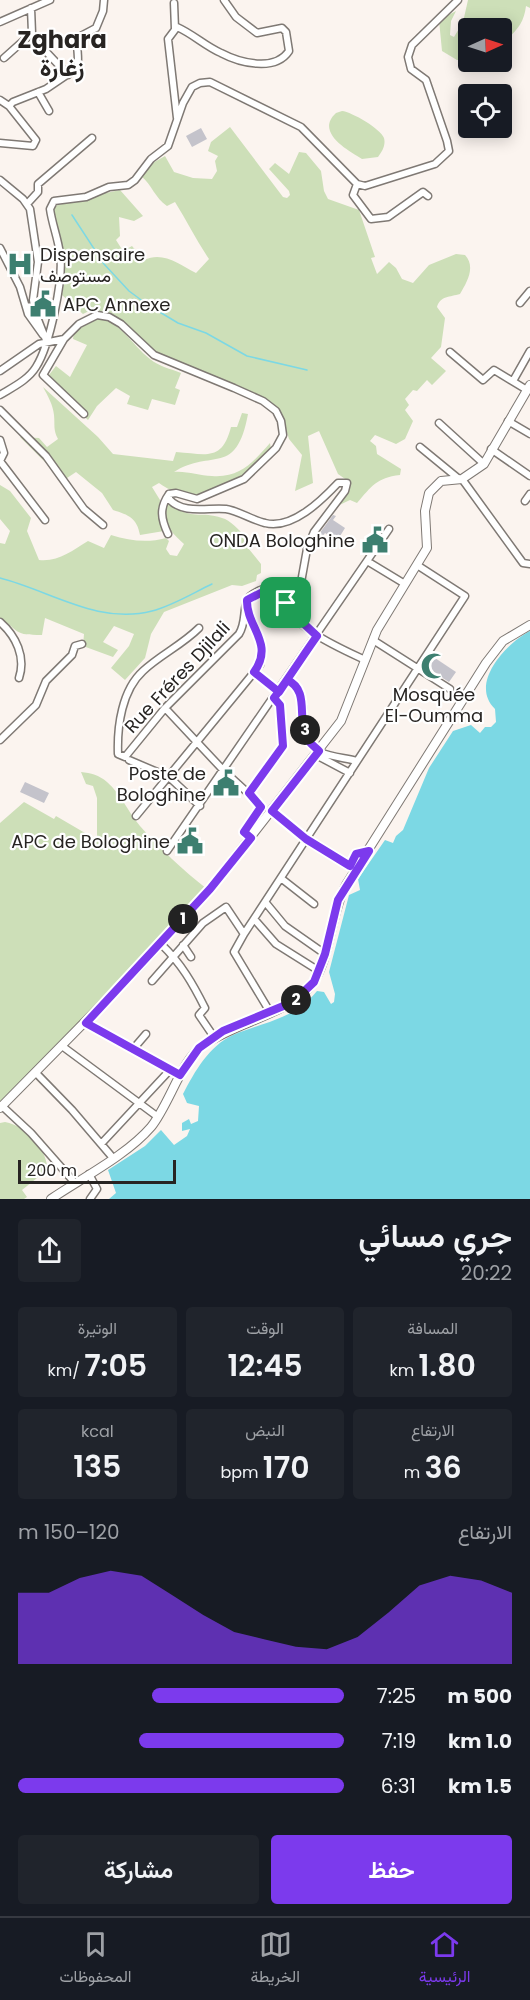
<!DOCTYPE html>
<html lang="ar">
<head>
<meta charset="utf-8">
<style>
	body { margin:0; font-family:Poppins,Vazirmatn,sans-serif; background:#20242c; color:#f1f3f6; direction:rtl; height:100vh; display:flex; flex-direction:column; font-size:22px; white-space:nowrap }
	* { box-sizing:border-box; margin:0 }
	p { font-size:20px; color:#9ea1a6 }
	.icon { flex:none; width:33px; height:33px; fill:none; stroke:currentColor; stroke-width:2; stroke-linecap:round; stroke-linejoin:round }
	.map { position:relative; height:1199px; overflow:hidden; direction:ltr }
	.details { display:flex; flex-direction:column; background:#171b24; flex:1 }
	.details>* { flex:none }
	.needle { width:39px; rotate:87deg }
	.controls { position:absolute; left:458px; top:18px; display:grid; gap:12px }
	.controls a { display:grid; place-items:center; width:54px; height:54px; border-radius:6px; background:#171b24; box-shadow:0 3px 15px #0003; font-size:30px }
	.scale { position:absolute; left:18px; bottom:15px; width:158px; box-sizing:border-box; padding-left:6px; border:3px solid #272422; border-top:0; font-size:16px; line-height:21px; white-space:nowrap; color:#272422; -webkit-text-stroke:4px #fff; paint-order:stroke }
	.pin { position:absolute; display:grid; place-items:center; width:51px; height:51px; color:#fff; margin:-26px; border-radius:12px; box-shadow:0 3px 9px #0006 }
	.km { position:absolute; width:30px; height:30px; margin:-15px; border-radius:50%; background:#222; color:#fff; font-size:16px; line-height:30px; text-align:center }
	.round { display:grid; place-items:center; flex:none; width:63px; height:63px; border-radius:6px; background:#20242c }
	.overview { display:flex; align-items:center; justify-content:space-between; height:102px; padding:0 18px }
	h1 { font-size:33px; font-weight:600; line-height:45px }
	.figures { display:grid; grid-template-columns:repeat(3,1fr); gap:9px; height:102px; padding:6px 18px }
	.figures div { display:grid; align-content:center; border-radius:6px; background:#20242c; text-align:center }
	.figures b { font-size:30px; font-weight:600 }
	.figures small { font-size:16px; font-weight:400 }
	.figures p { font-size:16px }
	.chart { height:168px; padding:12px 18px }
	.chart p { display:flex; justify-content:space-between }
	.chart svg { width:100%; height:108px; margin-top:6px; fill:#7c3aed; opacity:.7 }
	.button { display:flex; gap:12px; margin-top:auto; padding:12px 18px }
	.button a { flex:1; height:69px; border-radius:6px; background:#7c3aed; color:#fff; font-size:24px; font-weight:600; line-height:69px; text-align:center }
	.button a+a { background:#20242c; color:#f1f3f6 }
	ul { padding:0 18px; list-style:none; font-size:20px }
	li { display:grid; grid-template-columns:96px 72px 1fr; align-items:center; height:45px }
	li i { height:15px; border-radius:8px; background:#7c3aed }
	.tabs { display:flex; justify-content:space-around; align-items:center; height:84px; border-top:2px solid #363941; background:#171b24; font-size:16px; color:#9ea1a6 }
	.tabs a { display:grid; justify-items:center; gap:3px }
	.tabs .active { color:#7c3aed }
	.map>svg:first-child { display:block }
	.green { fill:#cddfb8 }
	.water { fill:#7cd8e4 }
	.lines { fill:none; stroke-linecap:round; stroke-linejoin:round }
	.stream { stroke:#7cd8e4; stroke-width:1.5 }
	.building { fill:#c4c3cb }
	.minor-casing { stroke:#7f7974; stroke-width:9 }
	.major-casing { stroke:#7f7974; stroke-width:10 }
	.minor { stroke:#fff; stroke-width:6 }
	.major { stroke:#fff; stroke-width:8 }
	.route-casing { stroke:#fff; stroke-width:12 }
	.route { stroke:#7c3aed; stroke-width:8 }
	.labels { text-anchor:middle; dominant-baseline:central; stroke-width:4.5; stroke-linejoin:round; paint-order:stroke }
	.poi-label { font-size:18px; fill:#272422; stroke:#fff; text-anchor:end }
	.street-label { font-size:18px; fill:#272422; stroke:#fff }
	.district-label { font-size:24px; font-weight:bold; fill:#272422; stroke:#fff }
</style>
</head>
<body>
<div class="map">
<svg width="530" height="1199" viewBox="0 0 530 1199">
	<rect width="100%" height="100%" fill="#fbf4ef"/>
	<path class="green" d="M 468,0 L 530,0 L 530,8 L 526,6 C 524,24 515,33 501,44 L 501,28 L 468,28 L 468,60 L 457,60 L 442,51 L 439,20 L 456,11 L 451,21 L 450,35 L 454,37 L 463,22 Z
		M 342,111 C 352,112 381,129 384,138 C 386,145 382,152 378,157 L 362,159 C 347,150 315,132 336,113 Z
		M 230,127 L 283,197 L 287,198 L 290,195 L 289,191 L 269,169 L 275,163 L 289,174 L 299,152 L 306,153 L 321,171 L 324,191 L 328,199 L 359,210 L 375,257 L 371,258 L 377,274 L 389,262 L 396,268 L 402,279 L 413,283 L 429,265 L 456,254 L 465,255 C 476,267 467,282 460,294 C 450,297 440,296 437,307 L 445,318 L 441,347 L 431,358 L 446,371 L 432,385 L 427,380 L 417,391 L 413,390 L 405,399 L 409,405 L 405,410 L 413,421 L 405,439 L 396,444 L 375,435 L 370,441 L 376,446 L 377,454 L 401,469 L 400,475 C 376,478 372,486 357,503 L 350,500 L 331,509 L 348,481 L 338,474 L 319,431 L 308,436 L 313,483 L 295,491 L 302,455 L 289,439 L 281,413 L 274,405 L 153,351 L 123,323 L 107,313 L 91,310 L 83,314 L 62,295 C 68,265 63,240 52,212 L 54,206 C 77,201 98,194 120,190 L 143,216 L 134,221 L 119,217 L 120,236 L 116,240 L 123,251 L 132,246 L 144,260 C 163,251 179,264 196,273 L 209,259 C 196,240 187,221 175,202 L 167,206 C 155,198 152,185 141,176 L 144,168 L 165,156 L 174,172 L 193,178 L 212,179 L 217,171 L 215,161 L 218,156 L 208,151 L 211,142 Z
		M 98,317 C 122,323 131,344 150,359 C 158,366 171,369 181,373 L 175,388 L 180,390 L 175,405 L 152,399 L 148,410 L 127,404 L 130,396 L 116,388 L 97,406 L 88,420 L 45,380 L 56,366 L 70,377 L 87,345 L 73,339 L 74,332 Z
		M 43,387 L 98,437 L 113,454 L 173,461 L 176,452 C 206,454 222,462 231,427 L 237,427 L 242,413 L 248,414 C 236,478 212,448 174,472 C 188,471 199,476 212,476 C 241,478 253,462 270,443 L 271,449 L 246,476 L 199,495 C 185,498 170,491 159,483 L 152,487 L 160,500 L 159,520 L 164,531 L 140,535 C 137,518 129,515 113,510 L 102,493 L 76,472 L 61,482 L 46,463 L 20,437 L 39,438 L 47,447 L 58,439 C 53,430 55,425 54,415 C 53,405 48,396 43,387 Z
		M 0,485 L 10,491 L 31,518 L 27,531 L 39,560 C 59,562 71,551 88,541 L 104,548 L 111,535 C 130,541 148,543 166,538 L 169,541 L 166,549 L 170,555 L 177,556 L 184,544 C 172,533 157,519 167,502 C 193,522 198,510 222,518 C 230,520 239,530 245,536 L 244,543 L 261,564 L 261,573 L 257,575 L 256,581 L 242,586 L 232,585 L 164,612 L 151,634 L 145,658 L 125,680 L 111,668 L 129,646 L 134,634 L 114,626 L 103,642 L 118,650 L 113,657 L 83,646 L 84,634 L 45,618 L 42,635 C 13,635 21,632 0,618 L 0,543 L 5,544 L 10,531 L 0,519 Z
		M 81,772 C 91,773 99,775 107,782 C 121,794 128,812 140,826 C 160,849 183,870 207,889 L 111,988 L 111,992 L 0,1103 L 0,823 L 24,802 L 54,819 L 56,816 L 97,840 L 97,798 L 93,786 L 86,784 Z
		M 5,1122 C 28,1127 46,1147 48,1171 L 43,1171 L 42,1174 L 22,1190 L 27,1197 L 24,1199 L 0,1199 L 0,1123 Z"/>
	<path class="water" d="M 530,631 L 530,1199 L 109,1199 L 116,1193 L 108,1170 L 145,1146 L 161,1130 L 174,1145 L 187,1136 L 190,1129 L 182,1131 L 182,1123 L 189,1119 L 191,1124 L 198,1121 L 199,1106 L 187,1103 L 183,1094 C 195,1071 209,1046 233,1035 C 266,1021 293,1020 317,991 L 324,992 L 331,1004 L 334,1002 L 335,994 L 329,972 L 349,895 L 360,890 L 358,879 L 385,840 L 393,843 L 396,836 L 403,830 L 429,768 L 453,731 L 471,725 L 480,733 L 485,727 L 491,727 L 496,722 L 495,709 C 468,683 508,642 530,631 Z"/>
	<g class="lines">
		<path class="stream" d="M 72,215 L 104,264 L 129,291 L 148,305 L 178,323 L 206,333 L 247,356 L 307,370
			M 0,578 C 51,591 98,625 152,611 C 172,606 193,593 212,584"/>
	</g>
	<path class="building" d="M 201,128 L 207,139 L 192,147 L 186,136 Z
		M 333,515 L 336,516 L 333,520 L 345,528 L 337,541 L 325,533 L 323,536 L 319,534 Z
		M 432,656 L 456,672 L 449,682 L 425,667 Z
		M 25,782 L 49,793 L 44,803 L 20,792 Z"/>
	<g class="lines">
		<g class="minor-casing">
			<path id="minor" d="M 174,3 L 175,29
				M 0,22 L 50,0
				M 32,33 L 37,42 L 68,75
				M 4,58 L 32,33 L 31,8
				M 38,92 L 49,111
				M 0,100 L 9,106
				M 177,118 L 168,39 L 177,27 C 193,34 205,46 221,53 C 240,63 275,72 289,51 L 286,32 L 282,28 L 257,33 L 236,17 L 224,0
				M 0,143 L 33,146 L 36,140 L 9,106 L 13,102 L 46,89 L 77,68 C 80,57 75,48 79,37 L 96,28 L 103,11 L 104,0
				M 0,180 L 23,199 L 30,209 L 38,262 L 33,300 L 35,312 L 46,340
				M 357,184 L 353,195 L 371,219 L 388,217 L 423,192 L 428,196
				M 27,204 L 38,192 L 38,184 L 92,138
				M 0,248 L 20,287 L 28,314 L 43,335
				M 520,303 L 530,291
				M 64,339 L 43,375 L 84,414
				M 450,352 L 483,380 L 494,370 L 527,390
				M 0,371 L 39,344 L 64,339 L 79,324 L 97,315 L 109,317 L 121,324 L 154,355 L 234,388 L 263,401 L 276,411 L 281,421 L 283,435 L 276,448 L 244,479 L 197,499 L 176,493 L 169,494 L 169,499 C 183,515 209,507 226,509 C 239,511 252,520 265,523 C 292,530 322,500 338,483 L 347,483 L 345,491 L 314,532 L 307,549 L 300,588 L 286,603 C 294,629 342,649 365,660
				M 513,381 L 530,351
				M 0,395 C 13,387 28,380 36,367 C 50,345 64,278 60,254 C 58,238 52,224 50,209 L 54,201 L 86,197 L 109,187 L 128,185 L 135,180 L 151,159 L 168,146 L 183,103 L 192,87 L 200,83 L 210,82 L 301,127 L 357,184 L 365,186 L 435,164 L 449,151 L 447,141 L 426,80 L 411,69 L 408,57 L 412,45 L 458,0
				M 0,410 L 46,456 L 84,509 L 103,525
				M 508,421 L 530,434
				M 439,423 L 484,464
				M 0,440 L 4,453 L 0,461 L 45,520
				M 420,447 L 459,479
				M 491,449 L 530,476
				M 462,479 L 523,563 L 530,564
				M 525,501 L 530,494
				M 168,534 C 161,519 159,508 169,494
				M 367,561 L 405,584
				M 0,622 C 16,636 26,657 19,678
				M 199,628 C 182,645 160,655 143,671 C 122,690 117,726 118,754 L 125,757 L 165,708 L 239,634 C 246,623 243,611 247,600 C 250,592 270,587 277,584 L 282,586 L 286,603
				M 373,640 L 450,689
				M 254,672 L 279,692
				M 287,679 C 316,692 291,737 320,752 C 331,757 346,758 357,761
				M 165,708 L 224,771 L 260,804 L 260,810 L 244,832 L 251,838
				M 0,740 L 36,705 L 46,681 L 72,655 L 75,646 L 82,644
				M 316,755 L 350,773
				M 129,760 L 169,777 L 200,806
				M 249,793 L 283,746 L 280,705 L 275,698
				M 272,811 L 307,839 L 350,866 L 356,854 L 368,851
				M 136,816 L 260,665 L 262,647 L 247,608
				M 167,851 L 389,529
				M 282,879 L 314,904
				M 266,903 L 285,926 L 325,954
				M 255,920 L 276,944 L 319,971
				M 244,934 L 465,596 L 417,565
				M 161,944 C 181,963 193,984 205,1008 L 199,1015 L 214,1037
				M 183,945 L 191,957
				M 152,981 L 203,923 L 226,907 L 244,934 L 234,952 L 270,1012
				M 86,1023 L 180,1075
				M 62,1046 L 158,1117
				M 134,1048 L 146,1034
				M 36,1073 L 72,1110 L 113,1158
				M 2,1106 L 31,1133 L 75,1183
				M 101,1144 L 170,1070
				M 89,1174 L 97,1189 L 90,1199"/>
		</g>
		<g class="major-casing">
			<path id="major" d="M 0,1108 L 136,970 L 210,889 L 341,721 L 377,630 L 427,548 L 425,511 L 429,493 L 441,481 L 462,479 L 484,464 L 530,385
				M 51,1199 C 82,1178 127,1155 151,1127 C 169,1105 181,1061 202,1046 C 235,1022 290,1014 312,984 C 331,958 330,915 346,885 L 486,663 L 503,641 L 530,625"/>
		</g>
		<use href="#minor" class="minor"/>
		<use href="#major" class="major"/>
	</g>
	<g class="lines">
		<g class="route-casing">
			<path id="route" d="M 286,603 L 288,609 L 317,636 C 302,657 289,678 274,698 L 280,705 L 283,746 L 249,793 L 261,807 L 244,832 L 251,838 L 210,889 L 86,1023 L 180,1075 L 199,1048 L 223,1031 L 293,1002 L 314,982 L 325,954 L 338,900 L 369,851 L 356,854 L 350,866 L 306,839 L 272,811 L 319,751 C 315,747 308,742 306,737 C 297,718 310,690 287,680 L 279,692 L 254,672 C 275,643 246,627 247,600 L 278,584 L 282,586 L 286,603"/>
		</g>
		<use href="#route" class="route"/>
	</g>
	<defs>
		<g id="hospital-bare" transform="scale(2.07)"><path d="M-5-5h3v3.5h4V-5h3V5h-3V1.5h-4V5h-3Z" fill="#3d7f70" stroke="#fff" stroke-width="2.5" paint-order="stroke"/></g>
		<g id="civic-bare" transform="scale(2.07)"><path d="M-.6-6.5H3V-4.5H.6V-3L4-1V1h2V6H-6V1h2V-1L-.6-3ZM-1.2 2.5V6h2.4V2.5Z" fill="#3d7f70" stroke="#fff" stroke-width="2.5" paint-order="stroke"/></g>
		<g id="mosque-bare" transform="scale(2.07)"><path d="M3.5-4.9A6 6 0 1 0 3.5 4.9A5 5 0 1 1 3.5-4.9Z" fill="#3d7f70" stroke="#fff" stroke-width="2.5" paint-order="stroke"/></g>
	</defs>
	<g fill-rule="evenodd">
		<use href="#hospital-bare" x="20" y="264"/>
		<use href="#civic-bare" x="43" y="304"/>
		<use href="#civic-bare" x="375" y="540"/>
		<use href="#mosque-bare" x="434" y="666"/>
		<use href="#civic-bare" x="226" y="783"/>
		<use href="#civic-bare" x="190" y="841"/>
	</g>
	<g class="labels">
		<g class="poi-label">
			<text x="40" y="254" text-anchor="start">Dispensaire<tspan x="40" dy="21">مستوصف</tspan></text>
			<text x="63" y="304" text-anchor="start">APC Annexe</text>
			<text x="355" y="540">ONDA Bologhine</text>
			<text x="434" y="694" text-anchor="middle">Mosquée<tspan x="434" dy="21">El-Oumma</tspan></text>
			<text x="206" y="773">Poste de<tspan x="206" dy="21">Bologhine</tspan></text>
			<text x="170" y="841">APC de Bologhine</text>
		</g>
		<g class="street-label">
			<text transform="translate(177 677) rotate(-47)">Rue Fréres Djilali</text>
		</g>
		<g class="district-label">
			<text x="62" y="39">Zghara<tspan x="62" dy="28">زغارة</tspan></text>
		</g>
	</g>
</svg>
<div class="controls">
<a><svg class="needle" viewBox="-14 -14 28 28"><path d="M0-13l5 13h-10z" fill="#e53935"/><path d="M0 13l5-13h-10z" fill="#9ea1a6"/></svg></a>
<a><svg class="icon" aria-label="locate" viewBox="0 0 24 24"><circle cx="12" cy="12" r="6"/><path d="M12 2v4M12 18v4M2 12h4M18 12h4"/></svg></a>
</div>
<div class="scale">200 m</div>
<div class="pin" style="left:286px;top:603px;background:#1e9e55"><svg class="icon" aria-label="arrive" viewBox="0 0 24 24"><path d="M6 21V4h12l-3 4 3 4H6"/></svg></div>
<b class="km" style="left:183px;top:919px">1</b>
<b class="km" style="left:296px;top:1000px">2</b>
<b class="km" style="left:305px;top:730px">3</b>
</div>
<section class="details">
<div class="overview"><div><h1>جري مسائي</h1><p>20:22</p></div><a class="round"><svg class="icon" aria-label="share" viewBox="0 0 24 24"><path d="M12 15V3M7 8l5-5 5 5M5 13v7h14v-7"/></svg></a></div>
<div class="figures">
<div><p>المسافة</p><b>1.80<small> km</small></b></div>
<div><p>الوقت</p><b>12:45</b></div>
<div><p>الوتيرة</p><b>7:05<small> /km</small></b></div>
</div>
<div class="figures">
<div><p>الارتفاع</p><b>36<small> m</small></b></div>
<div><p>النبض</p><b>170<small> bpm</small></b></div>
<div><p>kcal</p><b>135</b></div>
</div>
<div class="chart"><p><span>الارتفاع</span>120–150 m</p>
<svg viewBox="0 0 160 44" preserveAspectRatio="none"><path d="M0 44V15L10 15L20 9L30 6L40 8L50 16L60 24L70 31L80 34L90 37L100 38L110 33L120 23L130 12L140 8L150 10L160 15V44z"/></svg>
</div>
<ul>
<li><b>500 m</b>7:25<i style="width:59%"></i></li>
<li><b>1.0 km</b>7:19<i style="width:63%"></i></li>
<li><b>1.5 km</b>6:31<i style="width:100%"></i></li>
</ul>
<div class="button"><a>حفظ</a><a>مشاركة</a></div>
</section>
<nav class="tabs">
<a class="active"><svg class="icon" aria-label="home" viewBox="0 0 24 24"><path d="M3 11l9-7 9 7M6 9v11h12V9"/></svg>الرئيسية</a>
<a><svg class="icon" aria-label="map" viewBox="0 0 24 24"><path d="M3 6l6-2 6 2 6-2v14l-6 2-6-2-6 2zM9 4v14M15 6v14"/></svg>الخريطة</a>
<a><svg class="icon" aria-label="saved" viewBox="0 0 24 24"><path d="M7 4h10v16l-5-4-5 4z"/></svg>المحفوظات</a>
</nav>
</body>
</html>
